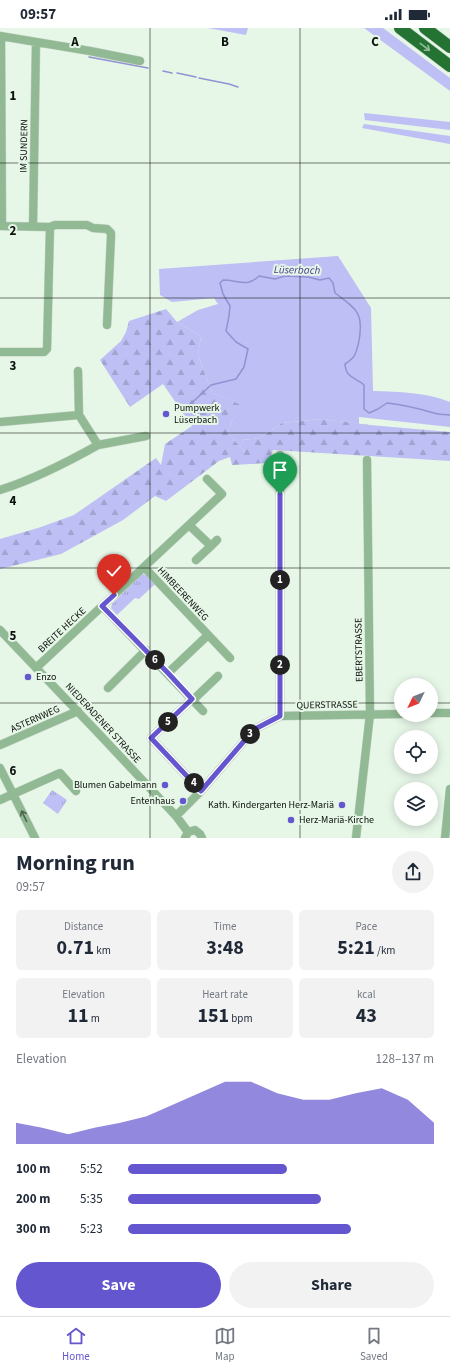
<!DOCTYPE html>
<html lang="en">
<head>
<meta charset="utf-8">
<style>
	body { margin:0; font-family:"Source Sans 3",sans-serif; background:#f2f2f3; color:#1f2937; height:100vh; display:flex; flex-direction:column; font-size:15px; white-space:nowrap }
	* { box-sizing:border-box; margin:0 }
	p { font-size:13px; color:#747a83 }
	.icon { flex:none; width:22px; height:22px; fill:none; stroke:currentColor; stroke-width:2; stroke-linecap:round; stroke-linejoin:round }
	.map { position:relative; height:810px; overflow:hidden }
	.drawer { display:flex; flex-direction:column; background:#fff; flex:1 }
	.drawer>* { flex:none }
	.needle { width:26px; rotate:227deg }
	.tools { position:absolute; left:394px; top:650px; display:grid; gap:8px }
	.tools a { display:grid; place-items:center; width:44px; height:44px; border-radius:50%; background:#fff; box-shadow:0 2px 10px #0003; font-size:20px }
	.pin { position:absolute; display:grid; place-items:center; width:34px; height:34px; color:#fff; margin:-41px -17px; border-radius:50% 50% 50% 0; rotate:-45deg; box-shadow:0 0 4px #0007 }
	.pin .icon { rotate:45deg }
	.km { position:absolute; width:20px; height:20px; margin:-10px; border-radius:50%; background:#222; color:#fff; font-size:11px; line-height:20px; text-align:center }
	.round { display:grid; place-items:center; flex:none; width:42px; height:42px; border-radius:21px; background:#f2f2f3 }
	.headline { display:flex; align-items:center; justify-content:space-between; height:68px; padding:0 16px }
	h1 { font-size:22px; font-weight:700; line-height:30px }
	.stats { display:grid; grid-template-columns:repeat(3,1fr); gap:6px; height:68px; padding:4px 16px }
	.stats div { display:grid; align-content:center; border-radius:6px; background:#f2f2f3; text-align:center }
	.stats b { font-size:20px; font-weight:700 }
	.stats small { font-size:11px; font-weight:400 }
	.stats p { font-size:11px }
	.chart { height:112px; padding:8px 16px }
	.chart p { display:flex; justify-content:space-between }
	.chart svg { width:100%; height:72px; margin-top:4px; fill:#6456cf; opacity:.7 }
	.cta { display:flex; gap:8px; margin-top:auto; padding:8px 16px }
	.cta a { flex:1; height:46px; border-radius:24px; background:#6456cf; color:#fff; font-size:16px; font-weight:700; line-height:46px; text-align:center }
	.cta a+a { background:#f2f2f3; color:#1f2937 }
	ul { padding:0 16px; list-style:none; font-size:13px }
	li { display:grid; grid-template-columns:64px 48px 1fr; align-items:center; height:30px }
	li i { height:10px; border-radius:5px; background:#6456cf }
	.status { display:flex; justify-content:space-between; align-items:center; height:28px; padding:0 20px; background:#fff; direction:ltr }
	.status svg { height:11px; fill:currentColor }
	.tab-bar { display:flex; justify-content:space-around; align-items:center; height:56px; border-top:1px solid #e0e1e3; background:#fff; font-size:11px; color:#747a83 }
	.tab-bar a { display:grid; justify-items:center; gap:2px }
	.tab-bar .active { color:#6456cf }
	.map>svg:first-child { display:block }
	.grass { fill:#bebff4 }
	.forest { fill:url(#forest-firs) }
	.park { fill:url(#park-tufts) }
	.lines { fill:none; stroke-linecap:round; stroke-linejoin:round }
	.stream { stroke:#9292d3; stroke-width:1.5 }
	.minor-casing { stroke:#c3d1c4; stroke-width:9 }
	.highway-casing { stroke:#c3d1c4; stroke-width:13 }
	.minor { stroke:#91ba94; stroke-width:8 }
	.highway { stroke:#247333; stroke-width:12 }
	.oneway { stroke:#8fbb96 }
	.oneway2 { stroke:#4e6650 }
	.route-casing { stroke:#fff; stroke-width:8 }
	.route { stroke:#6456cf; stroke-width:5 }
	.grid { fill:none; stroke:#0c110d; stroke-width:1; stroke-opacity:0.55 }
	.poi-dot { fill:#6456cf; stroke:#e6f6e7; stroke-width:1.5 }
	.labels { text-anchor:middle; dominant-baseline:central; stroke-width:4; stroke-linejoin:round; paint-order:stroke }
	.street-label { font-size:10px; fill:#0c110d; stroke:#e6f6e7 }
	.poi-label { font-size:10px; fill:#0c110d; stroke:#e6f6e7; text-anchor:start }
	.water-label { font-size:11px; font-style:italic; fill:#453e8b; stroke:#e6f6e7 }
	.grid-label { font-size:13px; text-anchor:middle; font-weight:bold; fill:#0c110d; stroke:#e6f6e7; stroke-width:4; stroke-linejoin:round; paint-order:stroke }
</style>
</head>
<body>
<div class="status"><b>09:57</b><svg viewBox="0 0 49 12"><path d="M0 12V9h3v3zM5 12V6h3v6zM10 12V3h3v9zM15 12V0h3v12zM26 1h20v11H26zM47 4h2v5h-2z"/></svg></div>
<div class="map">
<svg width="450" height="810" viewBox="0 0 450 810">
	<defs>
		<pattern id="forest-firs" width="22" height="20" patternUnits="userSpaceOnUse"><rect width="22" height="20" fill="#bebff4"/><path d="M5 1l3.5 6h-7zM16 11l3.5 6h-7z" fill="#a2a3d0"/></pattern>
		<pattern id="park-tufts" width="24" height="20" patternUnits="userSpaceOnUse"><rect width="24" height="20" fill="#bebff4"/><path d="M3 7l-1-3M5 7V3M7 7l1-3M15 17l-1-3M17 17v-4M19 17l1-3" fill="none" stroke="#a2a3d0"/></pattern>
	</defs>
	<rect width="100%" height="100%" fill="#e6f6e7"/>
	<path class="grass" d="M 208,0 L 248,0 L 246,7 Z
		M 364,0 L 383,0 L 450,50 L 450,63 Z
		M 364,85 L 450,94 L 450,102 L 365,92 Z
		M 364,96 L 450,108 L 450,116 L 362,100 Z
		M 338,228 L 371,280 L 373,363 C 399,364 426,364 450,374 L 450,399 L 359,389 L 359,396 L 322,391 L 282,395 L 260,410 L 242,412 L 246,425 L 228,405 L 232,393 L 243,378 L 212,365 L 198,327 L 201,308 L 177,294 L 198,282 L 218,276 L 214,270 L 172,274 L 160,267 L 159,241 Z"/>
	<path class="forest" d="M 166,281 L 177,294 L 201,308 L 198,327 L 212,365 L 244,378 L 232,393 L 228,405 L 245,424 L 242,412 L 260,410 L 282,395 L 322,391 L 370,397 L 450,404 L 450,433 L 273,422 L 268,435 L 232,437 L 230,429 L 219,433 L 166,473 L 155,468 L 123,492 L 61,526 L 0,541 L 0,511 L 38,500 L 74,487 L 156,430 L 161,437 L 165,416 L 192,398 L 163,356 L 130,379 L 100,332 L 121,313 L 126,304 L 129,293 Z"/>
	<path class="park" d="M 142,546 L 147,547 L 155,556 L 139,571 L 135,570 L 117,587 L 111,580 L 112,576 Z
		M 52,762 L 67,772 L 58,786 L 43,775 Z"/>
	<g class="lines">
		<path class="stream" d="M 89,29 L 148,40
			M 163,43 L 172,45
			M 177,45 L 196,49
			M 199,50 L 229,56 L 238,59
			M 183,383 L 211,357 L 236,351 L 244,339 L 248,321 L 236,314 L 226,303 L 229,288 L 230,278 L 223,266 L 220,255 L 223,252 C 238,252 247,260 259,248 L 275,251 L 285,248 L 308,249 L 320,252 L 329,250 L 333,255 L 335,265 C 356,281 364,284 359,313 C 356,325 356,329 345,336 C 346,351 356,349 364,357 L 364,381 L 369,385 L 378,381 L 387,375 C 404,377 417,380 434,385 C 439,387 445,386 450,387"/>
		<g class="minor-casing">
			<path id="minor" d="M 0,8 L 90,23 L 140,33
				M 1,8 L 2,198
				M 0,198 L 50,199 L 55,197 L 87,197 L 93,200 L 107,201 L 111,205 L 111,208 L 107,297
				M 33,198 L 36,14
				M 0,324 L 44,324 L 47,321 L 50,199
				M 78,343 L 79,387 L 98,417 L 146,408
				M 0,394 L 79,387
				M 0,462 C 35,451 66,435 98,417
				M 189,497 L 211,518 L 217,512
				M 196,532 L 211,518
				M 144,539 L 230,630
				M 102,578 L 203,683
				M 0,602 L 101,708 L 176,788 L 188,804
				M 36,640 L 222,466 L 207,451
				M 168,645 L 208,607
				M 108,660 L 146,622
				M 192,671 L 151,710 L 201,763
				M 193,672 L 218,648
				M 431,685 L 450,685
				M 280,688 L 280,427
				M 0,717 L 78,683
				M 0,740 L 35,810
				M 0,772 L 60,745 L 76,763
				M 176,788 L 201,763 L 251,705 L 257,700 L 280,688 L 401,686
				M 185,810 L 188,804 L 195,802 L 200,806 L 202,810
				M 356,810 L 370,686 L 367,432
				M 445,810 L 450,761"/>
		</g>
		<g class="highway-casing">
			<path id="highway" d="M 400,0 L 450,38
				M 425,0 L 450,19"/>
		</g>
		<use href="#minor" class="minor"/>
		<use href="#highway" class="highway"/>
	</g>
	<defs><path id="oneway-shaft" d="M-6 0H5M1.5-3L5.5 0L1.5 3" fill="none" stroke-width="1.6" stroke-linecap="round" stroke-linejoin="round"/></defs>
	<use class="oneway" href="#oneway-shaft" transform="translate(425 19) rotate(37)"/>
	<use class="oneway2" href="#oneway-shaft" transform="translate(24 788) rotate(-116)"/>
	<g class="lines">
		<g class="route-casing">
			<path id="route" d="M 114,567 L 102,578 L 168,645 L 192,671 L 151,710 L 201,763 L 251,705 L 257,700 L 280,688 L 280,466"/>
		</g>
		<use href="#route" class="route"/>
	</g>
	<path class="grid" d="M 150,0 L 150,810M 300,0 L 300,810M 0,135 L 450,135M 0,270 L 450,270M 0,405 L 450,405M 0,540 L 450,540M 0,675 L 401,675M 431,675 L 450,675"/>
	<g class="poi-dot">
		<circle cx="166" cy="386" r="4"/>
		<circle cx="28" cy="649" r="4"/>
		<circle cx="165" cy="757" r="4"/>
		<circle cx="183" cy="773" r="4"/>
		<circle cx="342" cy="777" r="4"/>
		<circle cx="291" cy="792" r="4"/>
	</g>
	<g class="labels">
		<g class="street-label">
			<text transform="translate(24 118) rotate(-89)">IM SUNDERN</text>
			<text transform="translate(183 566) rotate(47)">HIMBEERENWEG</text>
			<text transform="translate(62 602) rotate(-43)">BREITE HECKE</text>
			<text transform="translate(359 622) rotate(-91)">EBERTSTRASSE</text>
			<text transform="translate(327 677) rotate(-1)">QUERSTRASSE</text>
			<text transform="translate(35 691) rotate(-24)">ASTERNWEG</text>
			<text transform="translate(103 695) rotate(47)">NIEDERADENER STRASSE</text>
		</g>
		<g class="poi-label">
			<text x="174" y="380">Pumpwerk<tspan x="174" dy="12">Lüserbach</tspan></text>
			<text x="36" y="649">Enzo</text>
			<text x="157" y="757" text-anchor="end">Blumen Gabelmann</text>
			<text x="175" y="773" text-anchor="end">Entenhaus</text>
			<text x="334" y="777" text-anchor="end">Kath. Kindergarten Herz-Mariä</text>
			<text x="299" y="792">Herz-Mariä-Kirche</text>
		</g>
		<g class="water-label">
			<text transform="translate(297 242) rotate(1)">Lüserbach</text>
		</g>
	</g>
	<g class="grid-label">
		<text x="75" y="18">A</text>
		<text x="225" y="18">B</text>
		<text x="375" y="18">C</text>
		<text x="13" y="72">1</text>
		<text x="13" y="207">2</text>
		<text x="13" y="342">3</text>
		<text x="13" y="477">4</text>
		<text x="13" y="612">5</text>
		<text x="13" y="747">6</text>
	</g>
</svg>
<div class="tools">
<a><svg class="needle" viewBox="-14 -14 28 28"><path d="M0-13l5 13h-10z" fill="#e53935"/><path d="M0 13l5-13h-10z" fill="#747a83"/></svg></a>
<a><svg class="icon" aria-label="locate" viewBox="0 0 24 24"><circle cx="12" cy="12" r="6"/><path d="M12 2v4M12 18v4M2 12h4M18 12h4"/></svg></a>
<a><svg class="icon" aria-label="layers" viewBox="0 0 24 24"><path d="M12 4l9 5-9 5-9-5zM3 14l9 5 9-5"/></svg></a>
</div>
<div class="pin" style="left:280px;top:466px;background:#1e9e55"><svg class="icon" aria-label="arrive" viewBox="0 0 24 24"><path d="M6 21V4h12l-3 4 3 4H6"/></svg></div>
<div class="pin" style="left:114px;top:567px;background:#d93025"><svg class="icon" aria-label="check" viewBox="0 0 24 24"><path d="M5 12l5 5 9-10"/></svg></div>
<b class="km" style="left:280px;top:552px">1</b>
<b class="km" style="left:280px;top:637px">2</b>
<b class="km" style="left:250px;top:706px">3</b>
<b class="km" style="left:194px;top:755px">4</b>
<b class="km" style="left:168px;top:694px">5</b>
<b class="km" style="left:155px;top:632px">6</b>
</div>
<section class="drawer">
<div class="headline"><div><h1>Morning run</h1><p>09:57</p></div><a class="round"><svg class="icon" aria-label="share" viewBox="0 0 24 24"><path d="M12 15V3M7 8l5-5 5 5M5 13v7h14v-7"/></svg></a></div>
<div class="stats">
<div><p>Distance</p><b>0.71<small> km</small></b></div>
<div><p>Time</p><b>3:48</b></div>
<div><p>Pace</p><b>5:21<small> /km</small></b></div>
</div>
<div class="stats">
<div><p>Elevation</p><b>11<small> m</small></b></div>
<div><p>Heart rate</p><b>151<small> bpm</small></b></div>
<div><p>kcal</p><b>43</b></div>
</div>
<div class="chart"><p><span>Elevation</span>128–137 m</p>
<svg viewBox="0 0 160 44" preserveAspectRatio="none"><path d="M0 44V31L10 34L20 38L30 34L40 31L50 27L60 20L70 13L80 6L90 6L100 13L110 17L120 17L130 13L140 10L150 17L160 31V44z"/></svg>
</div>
<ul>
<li><b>100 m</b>5:52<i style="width:52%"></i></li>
<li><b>200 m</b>5:35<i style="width:63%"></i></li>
<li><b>300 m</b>5:23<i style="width:73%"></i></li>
</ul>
<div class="cta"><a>Save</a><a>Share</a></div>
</section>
<nav class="tab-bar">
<a class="active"><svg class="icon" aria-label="home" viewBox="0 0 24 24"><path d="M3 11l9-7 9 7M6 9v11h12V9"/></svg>Home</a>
<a><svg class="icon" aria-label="map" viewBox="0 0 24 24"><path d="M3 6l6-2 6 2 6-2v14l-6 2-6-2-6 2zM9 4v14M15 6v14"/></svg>Map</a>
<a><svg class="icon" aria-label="saved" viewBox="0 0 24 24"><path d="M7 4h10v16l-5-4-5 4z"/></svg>Saved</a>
</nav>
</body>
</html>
